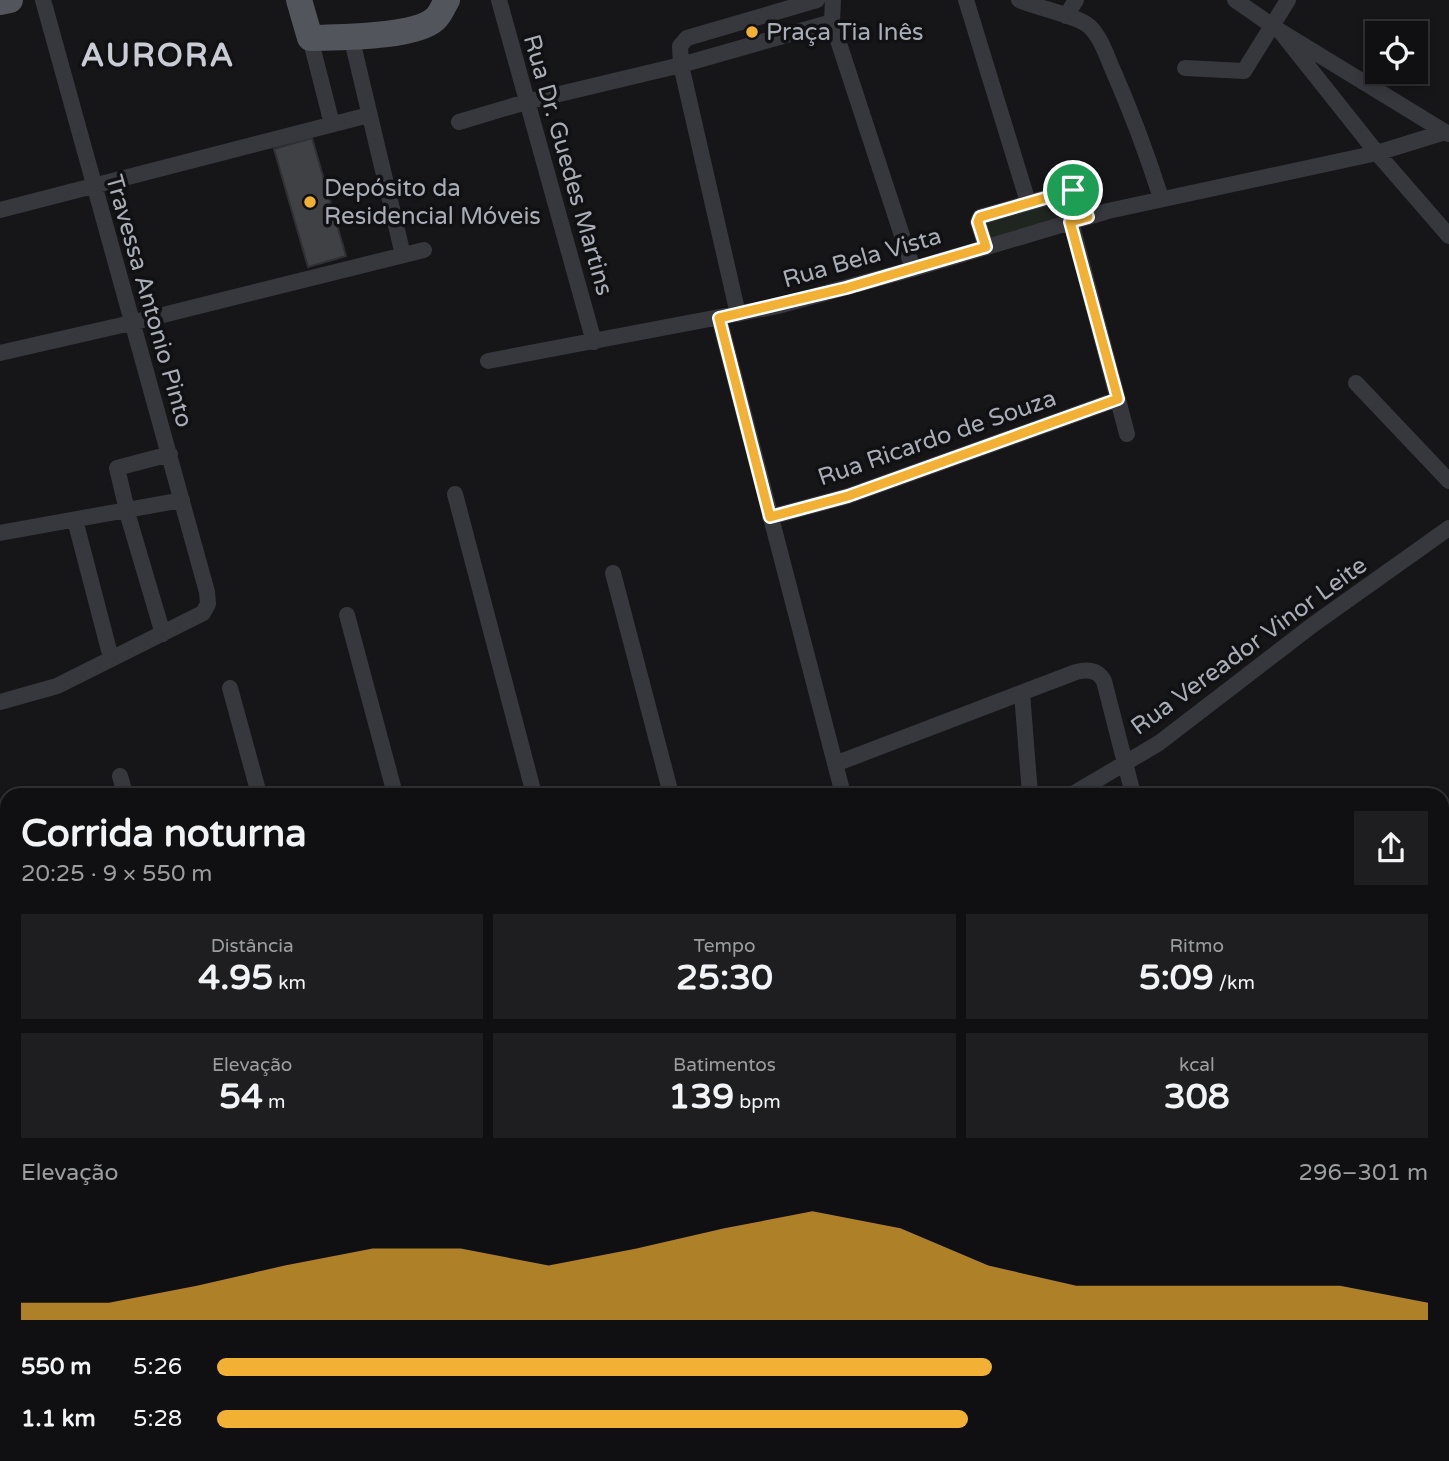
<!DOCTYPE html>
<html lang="pt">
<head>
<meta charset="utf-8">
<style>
	body { margin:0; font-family:"Varela Round",sans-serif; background:#1e1e20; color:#f1f3f6; height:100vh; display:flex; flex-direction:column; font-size:26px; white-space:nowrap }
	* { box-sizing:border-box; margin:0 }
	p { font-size:23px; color:#9c9d9f }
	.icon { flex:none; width:38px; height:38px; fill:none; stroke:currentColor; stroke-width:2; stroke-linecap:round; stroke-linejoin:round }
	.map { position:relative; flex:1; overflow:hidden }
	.panel { position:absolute; left:0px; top:788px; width:1449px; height:674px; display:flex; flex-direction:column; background:#101012; border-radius:21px 21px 0 0; box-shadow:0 4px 10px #0003,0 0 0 2px #303032 }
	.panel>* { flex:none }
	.controls { position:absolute; left:1365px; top:21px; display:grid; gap:14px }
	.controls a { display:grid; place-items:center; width:63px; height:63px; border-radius:0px; background:#101012; box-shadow:0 4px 10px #0003,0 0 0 2px #303032; font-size:35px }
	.pin { position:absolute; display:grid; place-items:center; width:60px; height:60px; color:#fff; margin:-30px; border:4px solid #fff; border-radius:50%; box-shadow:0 2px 7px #0007 }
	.round { display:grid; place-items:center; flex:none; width:74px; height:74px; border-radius:0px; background:#1e1e20 }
	.overview { display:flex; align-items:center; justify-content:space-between; height:119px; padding:0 21px }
	h1 { font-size:38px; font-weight:700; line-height:52px }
	.figures { display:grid; grid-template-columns:repeat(3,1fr); gap:10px; height:119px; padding:7px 21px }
	.figures div { display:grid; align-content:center; border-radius:0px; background:#1e1e20; text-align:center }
	.figures b { font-size:35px; font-weight:700 }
	.figures small { font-size:19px; font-weight:400 }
	.figures p { font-size:19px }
	.chart { height:196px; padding:14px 21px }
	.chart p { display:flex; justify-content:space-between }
	.chart svg { width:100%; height:126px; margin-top:7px; fill:#f2b134; opacity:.7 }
	ul { padding:0 21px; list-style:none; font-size:23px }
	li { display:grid; grid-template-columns:112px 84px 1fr; align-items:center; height:52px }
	li i { height:18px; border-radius:9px; background:#f2b134 }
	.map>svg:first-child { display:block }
	.green { fill:#1e261f }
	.building { fill:#404145; stroke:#303034; stroke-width:2 }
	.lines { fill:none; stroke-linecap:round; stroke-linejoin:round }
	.minor { stroke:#37383d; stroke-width:16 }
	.primary { stroke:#53555c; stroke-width:26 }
	.route-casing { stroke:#fff; stroke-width:14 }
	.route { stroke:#f2b134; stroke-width:9 }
	.poi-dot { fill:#f2b134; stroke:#111113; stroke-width:2.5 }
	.labels { text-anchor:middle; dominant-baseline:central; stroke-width:7; stroke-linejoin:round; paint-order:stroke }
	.poi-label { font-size:24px; fill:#a8adb8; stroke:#111113; text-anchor:start }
	.street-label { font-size:24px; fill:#a8adb8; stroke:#111113 }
	.district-label { font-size:32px; font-weight:bold; letter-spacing:2px; fill:#c9ccd4; stroke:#111113 }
</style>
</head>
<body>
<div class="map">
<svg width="1449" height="1461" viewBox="0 0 1449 1461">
	<rect width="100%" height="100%" fill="#161618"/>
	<path class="green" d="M 1072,196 L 1081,212 L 991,242 L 985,221 Z"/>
	<path class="building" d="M 312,138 L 346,256 L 308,267 L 274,149 Z"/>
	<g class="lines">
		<path class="minor" d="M 499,0 L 594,342
			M 833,0 L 832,22 L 913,269
			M 966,0 L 1028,202
			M 1019,0 C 1037,8 1076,15 1089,26 C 1100,36 1106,54 1112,68 C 1131,111 1147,154 1161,198
			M 1235,0 L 1280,31 L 1445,132
			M 1066,16 L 1076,0
			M 1280,31 L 1377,153 L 1449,236
			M 351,36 L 403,255
			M 310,38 L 332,124
			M 1185,68 L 1244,71 L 1288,0
			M 459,122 L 526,102 L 681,65 L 832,22
			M 0,210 L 369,115
			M 1071,222 L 1127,434
			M 986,247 L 978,222 L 980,217 L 1073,190 L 1081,195 L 1088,217
			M 738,314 L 681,65 L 680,46 L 687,38 L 817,0
			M 719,318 L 843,794
			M 0,353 L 131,323 L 424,250
			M 488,361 L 778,306 L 913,269 L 1108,211 L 1377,153 L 1445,132 L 1449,134
			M 1356,383 L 1449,481
			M 455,494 L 534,794
			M 770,517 L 848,496 L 1118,399
			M 75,520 L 111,658
			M 0,533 L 182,500
			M 613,573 L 671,794
			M 347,615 L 395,794
			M 163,634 L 129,519 L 117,468 L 170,454
			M 230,688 L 259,794
			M 1022,693 L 1030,794
			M 0,702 L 57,686 L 203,613 L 208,604 L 207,592 C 154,394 96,198 43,0
			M 835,764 L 1076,672 C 1088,669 1098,670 1104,681 L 1133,794
			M 120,776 L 125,794
			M 1073,794 L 1159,743 L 1314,624 L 1449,528
			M 0,1117 L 7,1115
			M 0,1271 L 7,1270
			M 342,1454 L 346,1461
			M 608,1454 L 611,1461
			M 448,1461 L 467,1454"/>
		<path class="primary" d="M 299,0 L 310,38 C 338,37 415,38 435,19 C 441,14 443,6 447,0
			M 0,2 L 10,0"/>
	</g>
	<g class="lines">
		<g class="route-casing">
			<path id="route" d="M 1073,190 L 1081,195 L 1088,217 L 1070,222 L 1118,399 L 848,496 L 770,517 L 719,318 L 846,288 L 986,247 L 978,222 L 980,217 Z"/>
		</g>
		<use href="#route" class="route"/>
	</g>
	<g class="poi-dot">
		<circle cx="752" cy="32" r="7"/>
		<circle cx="310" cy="202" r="7"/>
	</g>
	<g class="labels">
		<g class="poi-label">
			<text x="766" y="32">Praça Tia Inês</text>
			<text x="324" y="188">Depósito da<tspan x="324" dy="28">Residencial Móveis</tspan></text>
		</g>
		<g class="street-label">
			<text transform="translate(568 165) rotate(74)">Rua Dr. Guedes Martins</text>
			<text transform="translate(862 258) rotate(-16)">Rua Bela Vista</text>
			<text transform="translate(149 301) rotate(74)">Travessa Antonio Pinto</text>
			<text transform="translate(937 438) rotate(-19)">Rua Ricardo de Souza</text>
			<text transform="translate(1249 646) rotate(-36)">Rua Vereador Vinor Leite</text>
		</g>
		<g class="district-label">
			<text x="158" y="56">AURORA</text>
		</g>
	</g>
</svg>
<div class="controls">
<a><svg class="icon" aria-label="locate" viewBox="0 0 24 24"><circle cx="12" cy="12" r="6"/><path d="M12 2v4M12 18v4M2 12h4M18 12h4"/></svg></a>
</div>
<div class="pin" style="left:1073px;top:190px;background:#1e9e55"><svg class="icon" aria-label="arrive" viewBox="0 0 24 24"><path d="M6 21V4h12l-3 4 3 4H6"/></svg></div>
<section class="panel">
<div class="overview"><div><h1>Corrida noturna</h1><p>20:25 · 9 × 550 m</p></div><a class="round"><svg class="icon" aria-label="share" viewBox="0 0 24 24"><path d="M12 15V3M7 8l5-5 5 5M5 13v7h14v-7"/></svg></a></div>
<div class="figures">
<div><p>Distância</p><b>4.95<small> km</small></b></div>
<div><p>Tempo</p><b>25:30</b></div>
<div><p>Ritmo</p><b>5:09<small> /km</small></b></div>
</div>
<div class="figures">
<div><p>Elevação</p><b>54<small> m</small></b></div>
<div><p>Batimentos</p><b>139<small> bpm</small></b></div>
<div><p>kcal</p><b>308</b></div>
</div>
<div class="chart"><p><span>Elevação</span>296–301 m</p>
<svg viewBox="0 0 160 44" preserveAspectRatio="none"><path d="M0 44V38L10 38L20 32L30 25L40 19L50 19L60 25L70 19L80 12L90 6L100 12L110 25L120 32L130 32L140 32L150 32L160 38V44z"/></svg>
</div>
<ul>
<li><b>550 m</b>5:26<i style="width:64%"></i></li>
<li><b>1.1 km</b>5:28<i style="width:62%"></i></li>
</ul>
</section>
</div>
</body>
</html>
